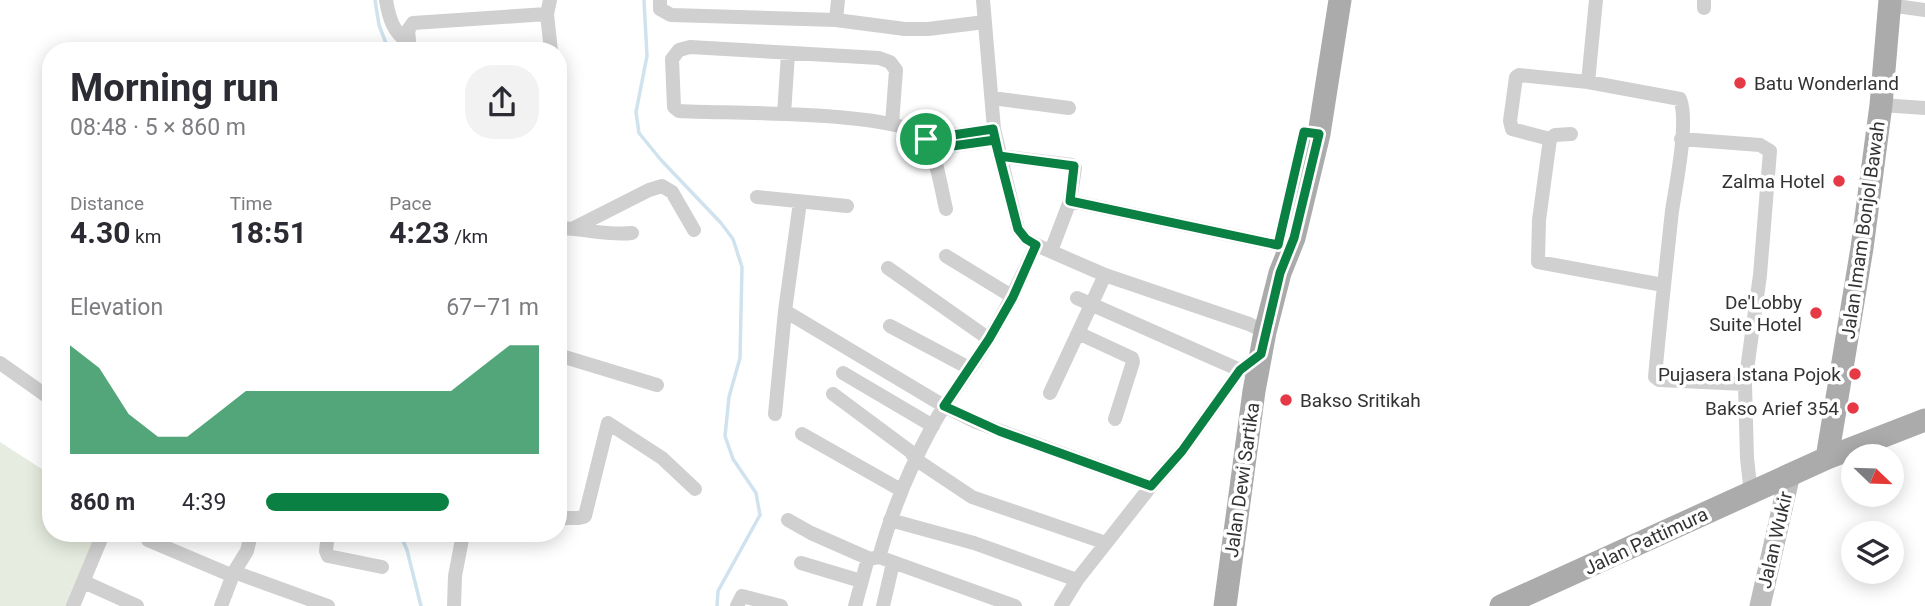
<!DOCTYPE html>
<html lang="en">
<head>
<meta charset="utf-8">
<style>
	body { margin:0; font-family:Roboto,sans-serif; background:#f2f2f3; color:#2b2b33; height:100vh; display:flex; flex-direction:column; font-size:26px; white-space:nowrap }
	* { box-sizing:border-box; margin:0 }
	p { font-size:23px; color:#7c7c81 }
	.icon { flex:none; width:38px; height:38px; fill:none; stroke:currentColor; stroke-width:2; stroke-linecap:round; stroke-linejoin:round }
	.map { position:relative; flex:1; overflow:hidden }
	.sheet { position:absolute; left:42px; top:42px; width:525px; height:500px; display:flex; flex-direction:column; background:#fff; border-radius:28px; box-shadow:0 4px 18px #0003 }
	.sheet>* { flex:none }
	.needle { width:46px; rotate:113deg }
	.buttons { position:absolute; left:1841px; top:444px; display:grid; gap:14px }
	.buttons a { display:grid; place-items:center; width:63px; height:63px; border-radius:50%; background:#fff; box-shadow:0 4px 18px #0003; font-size:35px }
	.pin { position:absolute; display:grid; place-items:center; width:60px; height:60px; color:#fff; margin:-30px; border:4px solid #fff; border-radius:50%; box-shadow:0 2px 7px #0007 }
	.round { display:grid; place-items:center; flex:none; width:74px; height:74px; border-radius:28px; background:#f2f2f3 }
	.headline { display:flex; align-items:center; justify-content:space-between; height:119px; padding:0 28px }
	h1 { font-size:38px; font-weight:700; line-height:52px }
	.stats { display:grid; grid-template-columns:repeat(3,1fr); gap:10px; height:119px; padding:7px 28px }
	.stats div { display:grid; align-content:center }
	.stats b { font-size:30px; font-weight:700 }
	.stats small { font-size:19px; font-weight:400 }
	.stats p { font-size:19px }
	.chart { height:196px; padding:14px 28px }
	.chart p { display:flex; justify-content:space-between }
	.chart svg { width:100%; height:126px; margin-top:7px; fill:#0b8043; opacity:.7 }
	ul { padding:0 28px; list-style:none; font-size:23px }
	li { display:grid; grid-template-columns:112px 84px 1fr; align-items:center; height:52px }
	li i { height:18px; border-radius:9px; background:#0b8043 }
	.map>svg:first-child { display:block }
	.green { fill:#e6ecdf }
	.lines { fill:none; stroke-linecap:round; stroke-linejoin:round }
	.stream { stroke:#cfe2ee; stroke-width:3.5 }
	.street { stroke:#d0d0d0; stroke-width:14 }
	.secondary { stroke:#bdbdbd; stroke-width:21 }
	.primary { stroke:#ababab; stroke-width:23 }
	.route-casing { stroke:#fff; stroke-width:14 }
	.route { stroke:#0b8043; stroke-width:9 }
	.poi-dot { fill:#e63946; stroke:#fff; stroke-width:2.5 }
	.labels { text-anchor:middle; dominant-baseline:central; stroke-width:7; stroke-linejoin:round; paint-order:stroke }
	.poi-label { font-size:19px; fill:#333; stroke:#fff; text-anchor:end }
	.street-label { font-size:19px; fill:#333; stroke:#fff }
</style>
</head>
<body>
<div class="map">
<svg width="1925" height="606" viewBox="0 0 1925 606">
	<rect width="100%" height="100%" fill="#fff"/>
	<path class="green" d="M 0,442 L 51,475 L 51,534 L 99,534 L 67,606 L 0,606 Z"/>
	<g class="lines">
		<path class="stream" d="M 375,0 L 379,25 L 389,51
			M 644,0 L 647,56 L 636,112 L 639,133 L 661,160 L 721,223 L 733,239 L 742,267 L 740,358 L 729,397 L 725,436 L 733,459 L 756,493 L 760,515 L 718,591 L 717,606
			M 400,534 L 407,550 L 421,606"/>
		<path class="street" d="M 386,0 C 389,18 393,32 408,42
			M 550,0 L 547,14 L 551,51
			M 660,0 L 660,9 L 671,15 L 836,20 L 905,29 L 928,29 L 985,22
			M 983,0 L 994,129 L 1018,229 L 1026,239 L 1036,245 L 1105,275 L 1249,324 L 1265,332
			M 1889,5 L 1925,10
			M 1704,8 L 1704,0
			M 836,20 L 838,0
			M 410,51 L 408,30 L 413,23 L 547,14
			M 1588,82 L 1596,0
			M 992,98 L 1069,108
			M 1881,105 L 1925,108
			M 558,114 L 558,116
			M 784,114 L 788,54
			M 892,124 L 896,70 L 890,62 L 879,58 L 690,47 L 679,50 L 672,59 L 674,107 L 679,111 C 726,114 893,110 924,137 C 935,147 942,193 946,209
			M 1571,134 L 1555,135 L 1550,139 L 1539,220 L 1538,262 L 1663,285
			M 926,139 L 994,129
			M 1550,139 L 1512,129 L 1510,121 L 1516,77 L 1519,75 L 1588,82 L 1680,99 C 1689,122 1676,184 1672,211 C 1666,266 1660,321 1655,377 L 1659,380 L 1745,384
			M 1681,139 L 1760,145 L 1770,151 L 1760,275 L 1745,384 L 1747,458 L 1751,494
			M 931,149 L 995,140
			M 999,156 L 1072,165 L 1075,168 L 1070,201 L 1051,251
			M 757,197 L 847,206
			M 1070,201 L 1278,245
			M 558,228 C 583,228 607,236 632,233
			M 574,228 L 649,190 L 662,186 L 672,192 L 694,230
			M 946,256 L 1013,297
			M 888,268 L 989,339
			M 1077,298 L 1240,370
			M 785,311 L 944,406 L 976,422 L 1151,486
			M 890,326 L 969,368
			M 1078,333 L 1132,358 L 1133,362 L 1115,419
			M 558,355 L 657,385
			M 0,363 L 51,399
			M 843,373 L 933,426
			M 1050,393 L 1105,275
			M 833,394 L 911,452 L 915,459 L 972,497 L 1106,543
			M 775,414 L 785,311 L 800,202
			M 802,434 L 901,490
			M 558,520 C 567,515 577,521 585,516 L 608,423 L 662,458 L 695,489
			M 788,520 L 811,533 L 870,559
			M 890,520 L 974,543 L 1077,580
			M 328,534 L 326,551 L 328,556 L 382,567
			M 148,540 L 233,576
			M 879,557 C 892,511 909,469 932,427 C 949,395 972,368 990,337 C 1008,307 1022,276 1036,245
			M 801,563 L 861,581
			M 234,572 L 328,606
			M 84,582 L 137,606
			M 73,606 L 103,534
			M 221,606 L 234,572 L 247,551 L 251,534
			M 454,606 L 455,576 L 463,534
			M 737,606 L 742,596 L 781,606
			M 855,606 L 867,562 L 870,559 L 879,557 L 1015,606
			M 883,606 L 893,563
			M 1061,606 L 1077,580 L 1151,486 L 1182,451 L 1240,370 L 1261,354"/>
		<path class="secondary" d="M 1760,606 L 1790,474"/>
		<path class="primary" d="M 1827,458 L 1862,248 L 1881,105 L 1890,0
			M 1225,606 L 1254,391 L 1265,332 L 1280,273 L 1294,238 L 1319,134 L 1340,0
			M 1501,606 L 1827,458 L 1925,420"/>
	</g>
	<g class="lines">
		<g class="route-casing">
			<path id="route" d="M 926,139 L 931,149 L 995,140 L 1018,229 L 1026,239 L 1036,245 L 1013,297 L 989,339 L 944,406 L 999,431 L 1151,486 L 1182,451 L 1240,370 L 1261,354 L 1280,273 L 1294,238 L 1319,134 L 1304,132 L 1278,245 L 1070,201 L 1074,166 L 999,156 L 993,129 L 926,139"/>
		</g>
		<use href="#route" class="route"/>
	</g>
	<g class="poi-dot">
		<circle cx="1740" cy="83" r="7"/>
		<circle cx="1839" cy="181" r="7"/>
		<circle cx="1816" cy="313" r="7"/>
		<circle cx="1855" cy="374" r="7"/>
		<circle cx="1286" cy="400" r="7"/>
		<circle cx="1853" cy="408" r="7"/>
	</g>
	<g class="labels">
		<g class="poi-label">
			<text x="1754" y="83" text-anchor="start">Batu Wonderland</text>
			<text x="1825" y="181">Zalma Hotel</text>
			<text x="1802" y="302">De'Lobby<tspan x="1802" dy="22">Suite Hotel</tspan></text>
			<text x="1841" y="374">Pujasera Istana Pojok</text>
			<text x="1300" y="400" text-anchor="start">Bakso Sritikah</text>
			<text x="1839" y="408">Bakso Arief 354</text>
		</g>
		<g class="street-label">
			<text transform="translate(1863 230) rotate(-82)">Jalan Imam Bonjol Bawah</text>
			<text transform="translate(1242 480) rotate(-82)">Jalan Dewi Sartika</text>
			<text transform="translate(1775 540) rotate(-77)">Jalan Wukir</text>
			<text transform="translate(1646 541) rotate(-25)">Jalan Pattimura</text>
		</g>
	</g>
</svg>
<div class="buttons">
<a><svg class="needle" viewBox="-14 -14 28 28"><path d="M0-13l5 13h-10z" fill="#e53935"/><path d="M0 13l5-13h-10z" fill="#7c7c81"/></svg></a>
<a><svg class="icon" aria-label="layers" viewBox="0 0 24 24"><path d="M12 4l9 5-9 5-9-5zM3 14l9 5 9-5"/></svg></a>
</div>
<div class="pin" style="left:926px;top:139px;background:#1e9e55"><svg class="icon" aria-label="arrive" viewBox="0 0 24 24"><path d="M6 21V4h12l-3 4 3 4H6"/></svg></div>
<section class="sheet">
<div class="headline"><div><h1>Morning run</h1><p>08:48 · 5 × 860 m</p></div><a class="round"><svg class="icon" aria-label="share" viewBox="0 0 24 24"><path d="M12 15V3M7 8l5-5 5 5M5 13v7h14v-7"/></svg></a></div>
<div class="stats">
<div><p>Distance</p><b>4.30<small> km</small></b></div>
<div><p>Time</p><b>18:51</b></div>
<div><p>Pace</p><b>4:23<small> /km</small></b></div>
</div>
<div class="chart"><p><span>Elevation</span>67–71 m</p>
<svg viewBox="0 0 160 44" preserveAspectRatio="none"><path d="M0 44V6L10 14L20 30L30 38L40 38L50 30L60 22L70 22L80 22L90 22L100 22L110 22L120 22L130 22L140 14L150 6L160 6V44z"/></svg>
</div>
<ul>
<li><b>860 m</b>4:39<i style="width:67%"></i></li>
</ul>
</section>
</div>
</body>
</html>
